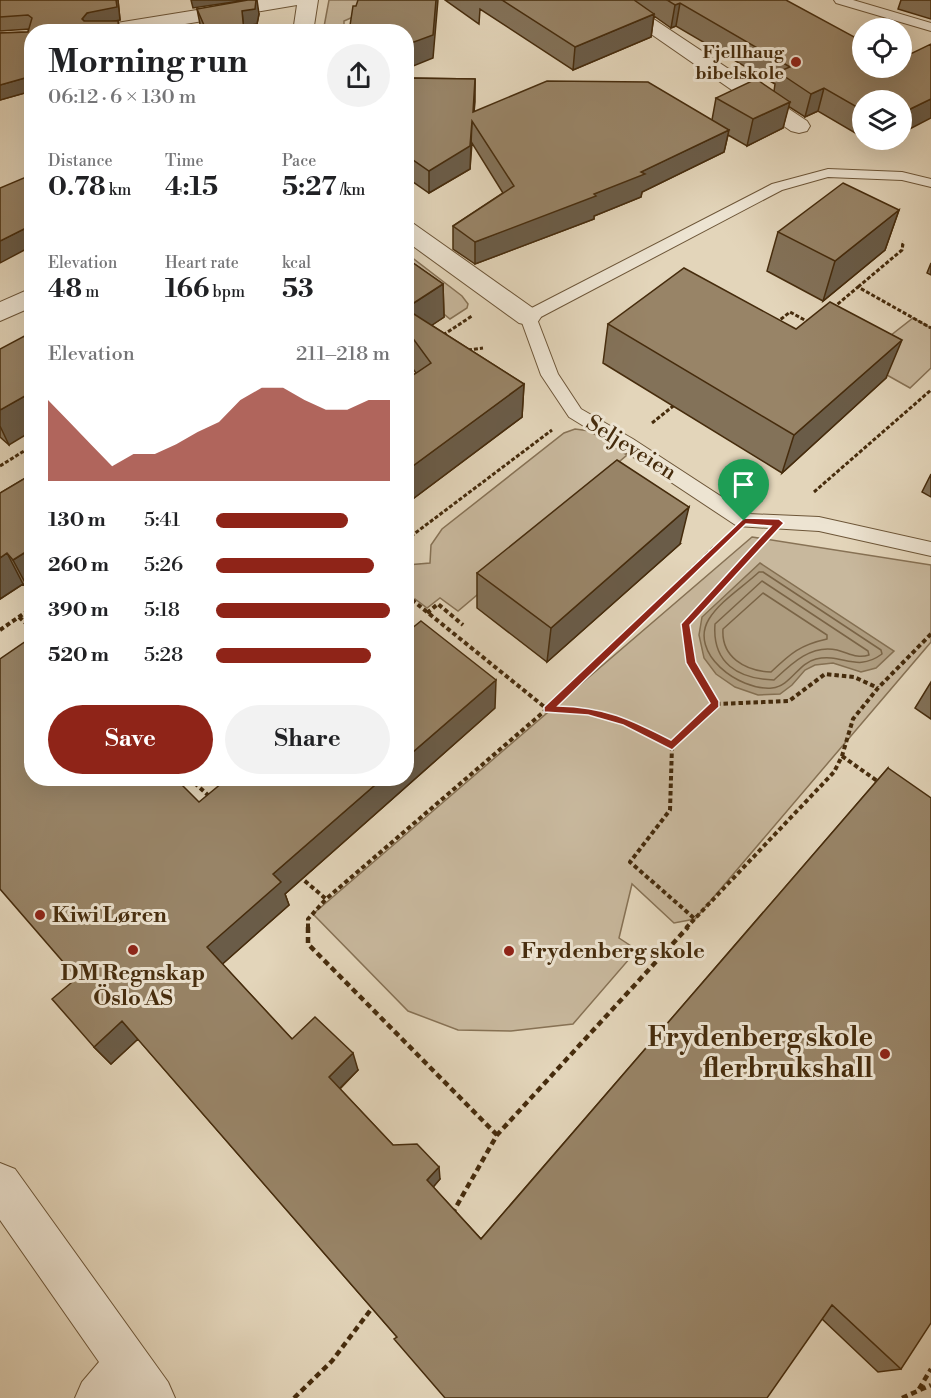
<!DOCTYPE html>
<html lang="en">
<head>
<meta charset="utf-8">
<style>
	body { margin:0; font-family:"Libre Bodoni",serif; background:#f2f2f2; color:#202124; height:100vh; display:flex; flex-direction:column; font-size:22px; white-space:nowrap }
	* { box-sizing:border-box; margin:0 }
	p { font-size:20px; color:#757577 }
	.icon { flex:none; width:33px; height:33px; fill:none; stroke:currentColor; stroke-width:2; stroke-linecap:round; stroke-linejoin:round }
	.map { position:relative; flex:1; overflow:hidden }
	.panel { position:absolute; left:24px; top:24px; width:390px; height:762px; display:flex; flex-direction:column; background:#fff; border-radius:24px; box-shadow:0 6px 24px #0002 }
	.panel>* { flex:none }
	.buttons { position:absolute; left:852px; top:18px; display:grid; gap:12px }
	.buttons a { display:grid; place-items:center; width:60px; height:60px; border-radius:50%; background:#fff; box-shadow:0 6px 24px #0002; font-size:30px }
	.pin { position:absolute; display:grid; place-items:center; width:51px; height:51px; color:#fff; margin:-62px -26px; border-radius:50% 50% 50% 0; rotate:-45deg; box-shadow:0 0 6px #0007 }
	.pin .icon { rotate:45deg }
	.round { display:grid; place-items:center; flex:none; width:63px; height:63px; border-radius:32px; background:#f2f2f2 }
	.head { display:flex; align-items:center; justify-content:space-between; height:102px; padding:0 24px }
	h1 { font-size:33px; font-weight:800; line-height:45px }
	.figures { display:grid; grid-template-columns:repeat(3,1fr); gap:9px; height:102px; padding:6px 24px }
	.figures div { display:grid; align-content:center }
	.figures b { font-size:26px; font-weight:800 }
	.figures small { font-size:16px; font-weight:400 }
	.figures p { font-size:16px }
	.chart { height:168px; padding:12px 24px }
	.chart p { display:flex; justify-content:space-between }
	.chart svg { width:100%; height:108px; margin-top:6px; fill:#8f2418; opacity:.7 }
	.button { display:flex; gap:12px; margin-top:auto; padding:12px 24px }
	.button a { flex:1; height:69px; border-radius:36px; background:#8f2418; color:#fff; font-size:24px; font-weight:800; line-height:69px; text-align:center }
	.button a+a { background:#f2f2f2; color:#202124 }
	ul { padding:0 24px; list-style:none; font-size:20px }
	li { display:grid; grid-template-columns:96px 72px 1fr; align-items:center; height:45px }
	li i { height:15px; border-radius:8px; background:#8f2418 }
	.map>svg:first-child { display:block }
	.green { fill:#c8b89d; stroke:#877255; stroke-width:1.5 }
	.water { fill:#ae9c7f; stroke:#846f51; stroke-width:1.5 }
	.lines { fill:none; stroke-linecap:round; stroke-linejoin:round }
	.shore { stroke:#7a6446; stroke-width:1.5 }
	.lane-casing { stroke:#6d5638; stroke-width:2 }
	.street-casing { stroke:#6d5638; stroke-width:2 }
	.path-far3 { stroke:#462c0d; stroke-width:2; stroke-dasharray:3 2; stroke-linecap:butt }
	.path-far2 { stroke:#462c0d; stroke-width:3; stroke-dasharray:4 2; stroke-linecap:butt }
	.path-far1 { stroke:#462c0d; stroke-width:4; stroke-dasharray:4.5 3; stroke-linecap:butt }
	.path { stroke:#462c0d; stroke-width:4.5; stroke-dasharray:6 4; stroke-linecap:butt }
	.lane { fill:#ede4d2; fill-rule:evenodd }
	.street { fill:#ede4d2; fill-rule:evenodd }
	.wall { fill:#837259; stroke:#462c0d; stroke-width:1.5 }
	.shaded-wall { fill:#6a5c48; stroke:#462c0d; stroke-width:1.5 }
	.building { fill:#988467; stroke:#462c0d; stroke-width:1.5 }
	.route { fill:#8f2418; stroke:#fff; stroke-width:1.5; fill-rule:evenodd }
	.poi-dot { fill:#8f2418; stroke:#ede4d2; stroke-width:2 }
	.labels { text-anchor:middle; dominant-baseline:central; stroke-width:6; stroke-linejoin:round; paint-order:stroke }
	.far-poi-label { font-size:18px; font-weight:bold; fill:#462c0d; stroke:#ede4d2; text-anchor:end }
	.street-label { font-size:22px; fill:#462c0d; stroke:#ede4d2 }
	.poi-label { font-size:22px; font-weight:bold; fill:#462c0d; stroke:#ede4d2; text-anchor:start }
	.near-poi-label { font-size:27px; font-weight:bold; fill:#462c0d; stroke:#ede4d2; text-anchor:end }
</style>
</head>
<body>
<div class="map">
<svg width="931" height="1398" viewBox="0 0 931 1398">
	<rect width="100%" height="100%" fill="#e3d5ba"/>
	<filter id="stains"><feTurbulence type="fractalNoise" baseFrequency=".00333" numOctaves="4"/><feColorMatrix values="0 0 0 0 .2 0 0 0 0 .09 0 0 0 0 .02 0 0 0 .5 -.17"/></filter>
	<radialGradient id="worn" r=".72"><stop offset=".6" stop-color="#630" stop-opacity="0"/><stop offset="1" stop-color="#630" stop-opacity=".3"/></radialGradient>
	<path class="green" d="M 329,0 L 413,0 L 353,17 L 344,21 L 344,31 L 323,32 Z
		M 406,253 L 462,296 L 468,304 L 467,308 L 450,319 L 407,284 Z
		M 913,318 L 931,328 L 931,368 L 910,388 L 814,334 L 886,339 Z
		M 575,429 L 590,431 L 627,455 L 607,472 L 552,532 L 458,611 L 440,598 L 427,608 L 415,599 L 407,606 L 407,565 L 430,563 L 431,545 L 442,529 L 564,433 Z
		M 752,537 L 931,565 L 931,642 L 695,919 L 674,923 L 632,884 L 619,938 L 637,950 L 573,1024 L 511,1031 L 458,1030 L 408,1011 L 313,914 Z"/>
	<path class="water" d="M 760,563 L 894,651 L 876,668 L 861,672 L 833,663 L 815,665 L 805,670 L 792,685 L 780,694 L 758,695 L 735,687 L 716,674 L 704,658 L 699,635 L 702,617 Z"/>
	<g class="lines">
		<path class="shore" d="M 759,572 L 763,572 L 881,650 L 882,654 C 856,673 843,653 816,659 C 798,663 791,686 772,688 C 739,691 688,653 709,619 C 720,601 743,587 759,572 Z
			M 762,581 L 868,651 L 869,655 C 857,659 849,653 837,650 C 811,644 791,664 774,680 C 738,679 712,663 715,624 Z
			M 763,593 L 827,635 L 827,639 C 800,645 791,653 771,672 C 745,671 721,657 723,629 Z"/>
		<g class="lane-casing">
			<path id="lane" d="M 834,0 L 853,0 L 931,23 L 931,31 L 836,3 Z
				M 828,169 L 902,172 L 931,179 L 931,187 L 902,180 L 828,177 L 782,190 L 537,319 L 558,374 L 581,409 L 633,439 L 748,514 L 819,517 L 931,542 L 931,556 L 819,531 L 737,526 L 621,449 L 569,417 L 541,375 L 520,317 L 522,313 L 772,184 Z"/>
		</g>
		<g class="street-casing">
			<path id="street" d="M 259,0 L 318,0 L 313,32 L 293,32 L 297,5 L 138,32 L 88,32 L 91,28 L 98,26 Z
				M 602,0 L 625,0 L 807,121 L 810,126 L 807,131 L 799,133 L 791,131 Z
				M 406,222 L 414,224 L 537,311 L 541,317 L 537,323 L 528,325 L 519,323 L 406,241 Z
				M 32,288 L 32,307 L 0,321 L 0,302 Z
				M 0,1163 L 15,1169 L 168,1382 L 175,1398 L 75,1398 L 82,1382 L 99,1362 L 0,1220 Z"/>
		</g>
		<path class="path-far3" d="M 902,246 L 903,241"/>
		<path class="path-far2" d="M 858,287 L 902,250 L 903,244
			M 833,308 L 858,287 L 931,328
			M 776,323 L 790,312 L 810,323
			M 443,335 L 472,316
			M 468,350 L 483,348
			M 652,423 L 677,403
			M 0,466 L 32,446
			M 814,492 L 931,390
			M 406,540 L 552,430
			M 713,550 L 721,542"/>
		<path class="path-far1" d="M 406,595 L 547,709 L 588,710 L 625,721 L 672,746 L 716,704 L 691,663 L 686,624 L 753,552
			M 427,613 L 438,604 L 463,625
			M 19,617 L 32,629
			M 0,630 L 32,608
			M 716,704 L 789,701 L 825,674 L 854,677 L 878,688
			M 672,746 L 670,810 L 630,862 L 695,919
			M 842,756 L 880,783
			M 189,778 L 210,797
			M 299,876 L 326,899 L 547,709 L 714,548
			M 308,928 L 308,919 L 326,899
			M 686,928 L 834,772 L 842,756 L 853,719 L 878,688 L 931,634"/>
		<path class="path" d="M 308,927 L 308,944 L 497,1135
			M 452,1214 L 497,1135 L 688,927
			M 919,1389 L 931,1369
			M 294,1398 L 332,1361 L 372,1308
			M 902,1398 L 931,1385"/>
		<use href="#lane" class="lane"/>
		<use href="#street" class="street"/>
	</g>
	<path class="wall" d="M 0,0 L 118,0 L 120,20 L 116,21 L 118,21 L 121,32 L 32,32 L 32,91 L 0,100 L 0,33 L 28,32 L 29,29 L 0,31 Z
		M 445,0 L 786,0 L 862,100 L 862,137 L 818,111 L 805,117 L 788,106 L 783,128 L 747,146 L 728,135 L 724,152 L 642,192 L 641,197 L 594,216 L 594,219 L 475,264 L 453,249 L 453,226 L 503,193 L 472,143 L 470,169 L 429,193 L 406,177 L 406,78 L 475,79 L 474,112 L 712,120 L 716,98 L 774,91 L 775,84 L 676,26 L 671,28 L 654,16 L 651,37 L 573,70 L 480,9 L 479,24 Z
		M 901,0 L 931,0 L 931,19 L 898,9 Z
		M 197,9 L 259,14 L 257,24 L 244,26 L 245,32 L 203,32 L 200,24 Z
		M 866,140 L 888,140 L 876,146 Z
		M 899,210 L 885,250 L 823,301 L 767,271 L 778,232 Z
		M 406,258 L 443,284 L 444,317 L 431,325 L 524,384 L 522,417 L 406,504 L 406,380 L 416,373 L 406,359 Z
		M 931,263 L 931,275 L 927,273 Z
		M 608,324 L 886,378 L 782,473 L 603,363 Z
		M 0,349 L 9,445 L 0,437 Z
		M 32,474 L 32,588 L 29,590 L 23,584 L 0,599 L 0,493 Z
		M 931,474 L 931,497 L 922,492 Z
		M 680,544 L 547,662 L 477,608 L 477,573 Z
		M 931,682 L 931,719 L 915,708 Z
		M 495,708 L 285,894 L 289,905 L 222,964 L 292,1039 L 358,1070 L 340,1089 L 393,1145 L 440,1179 L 433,1187 L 481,1239 L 888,768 L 901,1369 L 878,1372 L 822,1319 L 397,1337 L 138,1039 L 111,1064 L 94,1047 L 77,978 L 199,802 Z"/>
	<path class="shaded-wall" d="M 116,0 L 118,0 L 120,20 L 90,26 L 82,19 L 87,13 Z
		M 191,0 L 247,0 L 193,8 Z
		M 257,0 L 259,14 L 257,24 L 244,26 L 244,32 L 242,11 Z
		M 436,0 L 438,0 L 433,58 L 406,69 L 406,45 Z
		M 680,3 L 676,26 L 671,28 L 675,5 Z
		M 654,14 L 651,37 L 573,70 L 575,47 Z
		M 32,76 L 32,91 L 0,100 L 0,85 Z
		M 475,79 L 475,102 L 473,123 L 473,122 Z
		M 824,88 L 818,111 L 805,117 L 811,94 Z
		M 931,99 L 931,118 L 902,133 L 902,113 Z
		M 790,102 L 783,128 L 747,146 L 753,119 Z
		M 472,121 L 470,169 L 429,193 L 429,171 Z
		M 729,130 L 724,152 L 642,192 L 641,197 L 594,216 L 594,219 L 475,264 L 475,242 L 594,194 Z
		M 878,140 L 888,140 L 876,146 Z
		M 899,210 L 885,250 L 823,301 L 835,261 Z
		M 32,225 L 32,246 L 0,263 L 0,241 Z
		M 443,284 L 444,317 L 413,338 L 407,329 L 406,308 Z
		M 902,340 L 886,378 L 782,473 L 794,435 Z
		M 524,384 L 522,417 L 406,504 L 406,471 Z
		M 32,392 L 32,431 L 9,445 L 0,426 L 0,410 Z
		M 689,507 L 680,544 L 547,662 L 551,628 Z
		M 32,548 L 32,588 L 29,590 L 13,560 Z
		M 7,553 L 23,584 L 0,599 L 0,558 Z
		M 496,680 L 495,708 L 285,894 L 289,905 L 218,968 L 207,947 L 273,874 L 383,778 L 406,778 L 406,758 Z
		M 122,1021 L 138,1039 L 111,1064 L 94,1047 Z
		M 353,1053 L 358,1070 L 335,1093 L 329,1077 Z
		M 439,1167 L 440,1179 L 429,1192 L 427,1180 Z"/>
	<path class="building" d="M 0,0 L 116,0 L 117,7 L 87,13 L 82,19 L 84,21 L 118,21 L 119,32 L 32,32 L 32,76 L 0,85 L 0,33 L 28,32 L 32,18 L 28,15 L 0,17 Z
		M 248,0 L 256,0 L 255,9 L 242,11 L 244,32 L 207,32 L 197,9 Z
		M 358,0 L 436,0 L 433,35 L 406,45 L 406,32 L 349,32 L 353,6 L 356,6 Z
		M 502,0 L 634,0 L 654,14 L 575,47 Z
		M 667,0 L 786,0 L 854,37 L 862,32 L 862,68 L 902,68 L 902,58 L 931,44 L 931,99 L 902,113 L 902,100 L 862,100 L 862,110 L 824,88 L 811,94 L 778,72 L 790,67 L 680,3 L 675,5 Z
		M 887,21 L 891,28 L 871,28 Z
		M 406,78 L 475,79 L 473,112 L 547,81 L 648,82 L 729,130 L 641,172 L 645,174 L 594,194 L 596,196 L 475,242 L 453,226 L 514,186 L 472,121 L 470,146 L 429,171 L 406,155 Z
		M 756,79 L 790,102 L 753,119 L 716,98 Z
		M 26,177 L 32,182 L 32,225 L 0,241 L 0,188 Z
		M 843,183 L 899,210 L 835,261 L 778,232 Z
		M 406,258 L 443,284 L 406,308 Z
		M 684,268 L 796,329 L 830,302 L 902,340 L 794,435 L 608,324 Z
		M 406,309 L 524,384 L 406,471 L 406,380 L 431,363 L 406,329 Z
		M 32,332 L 32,392 L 0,410 L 0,349 Z
		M 617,460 L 689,507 L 551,628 L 477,573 Z
		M 32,474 L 32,548 L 13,560 L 7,553 L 0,558 L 0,493 Z
		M 421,621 L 496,680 L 406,758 L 406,633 Z
		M 32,637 L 32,778 L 175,778 L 199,802 L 228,778 L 383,778 L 273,874 L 281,882 L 207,947 L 292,1039 L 315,1017 L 353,1053 L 329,1077 L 393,1145 L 417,1144 L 439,1167 L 427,1180 L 481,1239 L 888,768 L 931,798 L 931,1323 L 901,1369 L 832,1305 L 767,1398 L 445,1398 L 394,1339 L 397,1337 L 122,1021 L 94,1047 L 52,999 L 77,978 L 0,889 L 0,659 Z"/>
	<path class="route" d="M 744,518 L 779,519 L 784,523 L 690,625 L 696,662 L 719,701 L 719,707 L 672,750 L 623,725 L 588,715 L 544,712 L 544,707 ZM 746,524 L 771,526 L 681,624 L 686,663 L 710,703 L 671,740 C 630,719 605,707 558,706 Z"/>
	<g class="poi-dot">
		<circle cx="796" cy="62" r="6"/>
		<circle cx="40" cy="915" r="6"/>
		<circle cx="133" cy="950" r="6"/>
		<circle cx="509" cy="951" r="6"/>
		<circle cx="885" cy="1054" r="6"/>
	</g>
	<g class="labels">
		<g class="far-poi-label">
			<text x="784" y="52">Fjellhaug<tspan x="784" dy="21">bibelskole</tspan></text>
		</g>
		<g class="street-label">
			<text transform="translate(631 448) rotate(32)">Seljeveien</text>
		</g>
		<g class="poi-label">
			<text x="52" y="915">Kiwi Løren</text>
			<text x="521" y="951">Frydenberg skole</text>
			<text x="133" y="973" text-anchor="middle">DM Regnskap<tspan x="133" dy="25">Öslo AS</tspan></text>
		</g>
		<g class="near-poi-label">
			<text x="873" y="1038">Frydenberg skole<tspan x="873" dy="31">flerbrukshall</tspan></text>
		</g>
	</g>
	<rect width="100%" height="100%" filter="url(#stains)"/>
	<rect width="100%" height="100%" fill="url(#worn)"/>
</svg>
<div class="buttons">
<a><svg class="icon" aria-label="locate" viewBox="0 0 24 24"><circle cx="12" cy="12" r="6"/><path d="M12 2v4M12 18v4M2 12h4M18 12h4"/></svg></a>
<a><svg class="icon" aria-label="layers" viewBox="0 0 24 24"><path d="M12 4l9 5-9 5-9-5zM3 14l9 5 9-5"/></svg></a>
</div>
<div class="pin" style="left:744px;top:521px;background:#1e9e55"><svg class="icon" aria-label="arrive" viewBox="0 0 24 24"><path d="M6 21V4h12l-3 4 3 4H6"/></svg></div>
<section class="panel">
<div class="head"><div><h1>Morning run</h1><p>06:12 · 6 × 130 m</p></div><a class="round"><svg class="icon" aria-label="share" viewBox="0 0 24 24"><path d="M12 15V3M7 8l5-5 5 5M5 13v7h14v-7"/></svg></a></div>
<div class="figures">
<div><p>Distance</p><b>0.78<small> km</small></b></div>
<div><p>Time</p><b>4:15</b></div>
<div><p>Pace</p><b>5:27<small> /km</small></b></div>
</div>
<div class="figures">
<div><p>Elevation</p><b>48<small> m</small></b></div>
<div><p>Heart rate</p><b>166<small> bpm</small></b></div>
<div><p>kcal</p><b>53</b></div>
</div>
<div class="chart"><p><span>Elevation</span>211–218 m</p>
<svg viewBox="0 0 160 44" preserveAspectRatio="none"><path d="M0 44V11L10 20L20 29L30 38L40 33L50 33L60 29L70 24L80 20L90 11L100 6L110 6L120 11L130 15L140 15L150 11L160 11V44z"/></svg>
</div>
<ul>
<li><b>130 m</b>5:41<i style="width:76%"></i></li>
<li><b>260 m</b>5:26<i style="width:91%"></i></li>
<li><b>390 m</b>5:18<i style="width:100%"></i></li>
<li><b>520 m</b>5:28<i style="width:89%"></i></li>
</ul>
<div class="button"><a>Save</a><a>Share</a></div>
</section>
</div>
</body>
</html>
